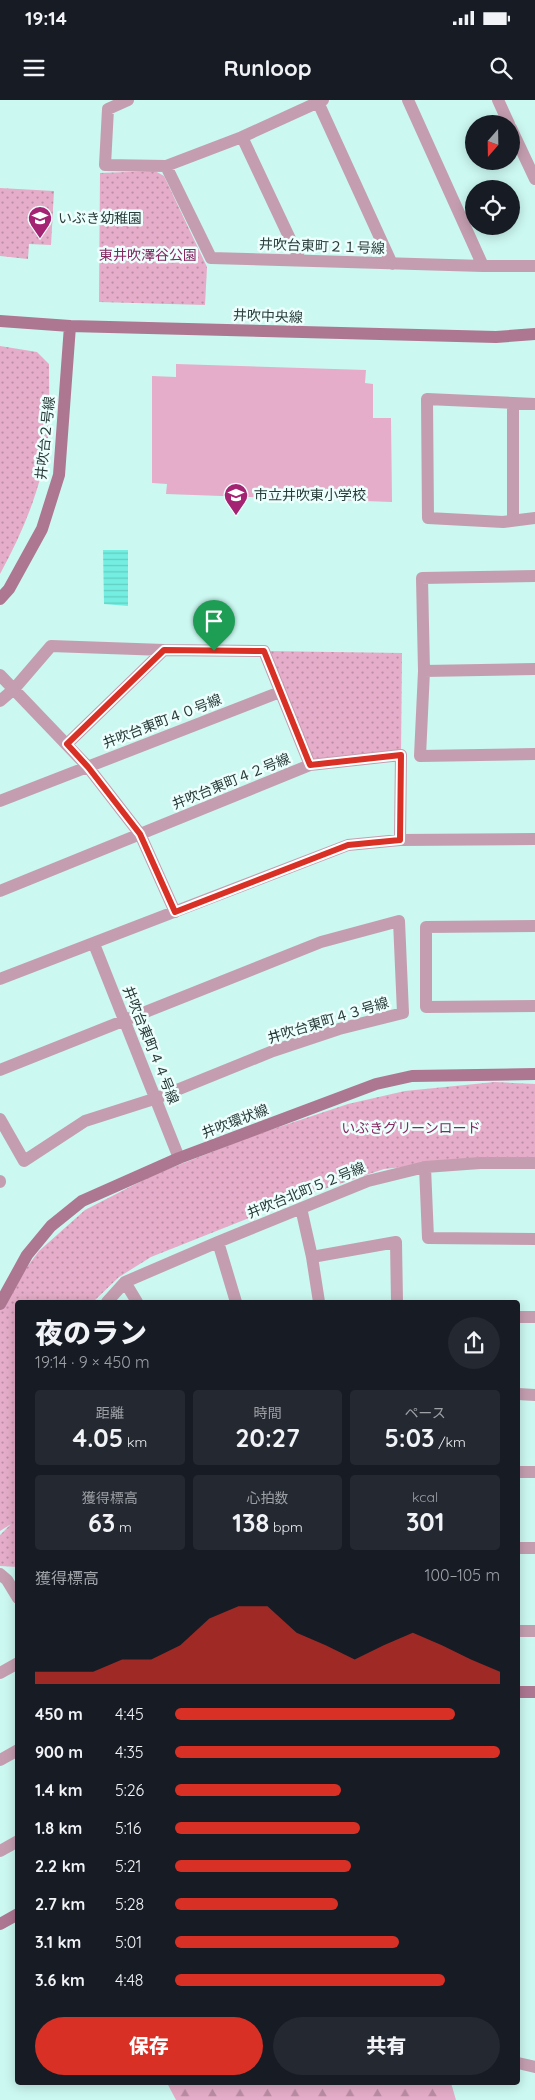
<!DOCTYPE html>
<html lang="ja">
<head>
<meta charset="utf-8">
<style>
	body { margin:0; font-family:Quicksand,"Noto Sans JP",sans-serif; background:#242831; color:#f1f3f6; height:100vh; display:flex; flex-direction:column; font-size:19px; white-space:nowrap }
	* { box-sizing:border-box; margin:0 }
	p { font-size:16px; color:#9ea1a6 }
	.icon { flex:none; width:28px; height:28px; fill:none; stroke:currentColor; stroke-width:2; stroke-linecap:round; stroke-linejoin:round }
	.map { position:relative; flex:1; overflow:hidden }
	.panel { position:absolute; left:15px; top:1200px; width:505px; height:785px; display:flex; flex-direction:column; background:#171b24; border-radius:5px; box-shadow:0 2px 12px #0003 }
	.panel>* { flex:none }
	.needle { width:32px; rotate:200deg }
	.controls { position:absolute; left:465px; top:15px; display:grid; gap:10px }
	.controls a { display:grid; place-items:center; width:55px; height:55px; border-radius:50%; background:#171b24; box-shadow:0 2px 12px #0003; font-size:25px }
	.pin { position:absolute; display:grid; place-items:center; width:42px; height:42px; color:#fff; margin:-51px -21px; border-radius:50% 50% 50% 0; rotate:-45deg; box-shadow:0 0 5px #0007 }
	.pin .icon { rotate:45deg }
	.round { display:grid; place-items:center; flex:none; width:52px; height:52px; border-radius:26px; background:#242831 }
	.summary { display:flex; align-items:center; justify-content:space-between; height:85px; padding:0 20px }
	h1 { font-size:28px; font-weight:800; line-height:38px }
	.stats { display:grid; grid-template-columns:repeat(3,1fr); gap:8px; height:85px; padding:5px 20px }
	.stats div { display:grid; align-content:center; border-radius:5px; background:#242831; text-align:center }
	.stats b { font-size:25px; font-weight:800 }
	.stats small { font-size:14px; font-weight:400 }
	.stats p { font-size:14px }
	.chart { height:140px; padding:10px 20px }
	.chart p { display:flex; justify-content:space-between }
	.chart svg { width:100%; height:90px; margin-top:5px; fill:#d93025; opacity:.7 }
	.primary-button { display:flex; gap:10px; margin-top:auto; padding:10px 20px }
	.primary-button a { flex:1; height:58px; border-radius:30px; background:#d93025; color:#fff; font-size:20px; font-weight:800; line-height:58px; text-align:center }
	.primary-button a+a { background:#242831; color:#f1f3f6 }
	ul { padding:0 20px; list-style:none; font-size:16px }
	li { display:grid; grid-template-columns:80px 60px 1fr; align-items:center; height:38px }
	li i { height:12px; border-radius:6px; background:#d93025 }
	.status { display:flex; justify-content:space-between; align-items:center; height:35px; padding:0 25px; background:#171b24; direction:ltr }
	.status svg { height:14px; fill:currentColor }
	header { display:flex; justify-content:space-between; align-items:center; height:65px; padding:0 20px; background:#171b24; font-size:22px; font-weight:800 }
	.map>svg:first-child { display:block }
	.grass { fill:#e5adc9 }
	.forest { fill:url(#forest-firs) }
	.park { fill:url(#park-dots) }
	.water { fill:url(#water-rules) }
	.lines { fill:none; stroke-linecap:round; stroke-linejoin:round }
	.street { stroke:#c49eb0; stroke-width:12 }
	.secondary { stroke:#ad7792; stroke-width:12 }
	.route-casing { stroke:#fff; stroke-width:10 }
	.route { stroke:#d93025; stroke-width:6 }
	.labels { text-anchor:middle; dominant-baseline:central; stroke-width:5; stroke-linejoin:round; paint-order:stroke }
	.poi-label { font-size:14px; fill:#2a3c3a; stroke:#edfffc; text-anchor:start }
	.street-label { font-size:14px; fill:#2a3c3a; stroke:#edfffc }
	.park-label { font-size:14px; fill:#872861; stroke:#edfffc }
</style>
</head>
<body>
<div class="status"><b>19:14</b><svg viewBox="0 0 49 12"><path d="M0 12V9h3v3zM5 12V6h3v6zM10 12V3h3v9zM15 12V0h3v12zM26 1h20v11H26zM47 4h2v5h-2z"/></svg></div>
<header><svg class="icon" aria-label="menu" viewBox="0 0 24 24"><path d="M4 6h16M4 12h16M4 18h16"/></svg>Runloop<svg class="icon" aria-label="search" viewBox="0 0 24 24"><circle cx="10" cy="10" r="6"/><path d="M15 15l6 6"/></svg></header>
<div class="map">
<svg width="535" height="2000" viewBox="0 0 535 2000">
	<defs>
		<pattern id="forest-firs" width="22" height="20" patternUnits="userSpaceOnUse" patternTransform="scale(1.25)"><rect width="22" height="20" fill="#e5adc9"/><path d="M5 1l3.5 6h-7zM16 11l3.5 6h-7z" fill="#ba8ea4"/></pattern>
		<pattern id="park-dots" width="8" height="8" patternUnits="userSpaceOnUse" patternTransform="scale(1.25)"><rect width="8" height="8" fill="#e5adc9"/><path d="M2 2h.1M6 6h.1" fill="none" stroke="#ba8ea4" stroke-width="1.8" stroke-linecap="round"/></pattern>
		<pattern id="water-rules" width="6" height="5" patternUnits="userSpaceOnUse" patternTransform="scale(1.25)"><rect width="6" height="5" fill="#73eee1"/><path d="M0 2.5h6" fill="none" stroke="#64cdc2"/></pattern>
	</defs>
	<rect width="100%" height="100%" fill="#cbf8f1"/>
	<path class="grass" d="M 176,264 L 366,270 L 365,283 L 373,284 L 373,318 L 391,318 L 392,402 L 166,394 L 167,384 L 152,383 L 152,276 L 176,277 Z"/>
	<path class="forest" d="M 167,1983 L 451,1983 L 456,2000 L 176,2000 Z"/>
	<path class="park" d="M 155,71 L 164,76 L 207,167 L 205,205 L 99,202 L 100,73 Z
		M 0,88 L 54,91 L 51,145 L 29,144 L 28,159 L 0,156 Z
		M 0,246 L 37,252 L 49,264 C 49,288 50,313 48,337 C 43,385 23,432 0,474 Z
		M 264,551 L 402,553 L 401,655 L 310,665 Z
		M 495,982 L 535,984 L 535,1057 L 487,1058 L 384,1069 L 312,1093 L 151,1157 L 119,1177 L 93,1202 L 18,1202 L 18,1467 L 0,1466 L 0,1435 L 11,1424 L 0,1431 L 0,1207 L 1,1202 L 39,1151 L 85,1110 L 153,1075 L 255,1035 L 348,1004 L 405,991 Z"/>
	<path class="water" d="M 103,450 L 128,450 L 128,506 L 104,504 Z"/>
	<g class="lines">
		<path class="street" d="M 128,0 L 108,9 L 105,65 L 166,66 L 242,37 L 323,0
			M 317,0 L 392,164
			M 408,0 L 483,166
			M 498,0 L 509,24
			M 511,28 L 535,79
			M 242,37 L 300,160
			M 166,66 L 211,158 L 483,166 L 535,166
			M 513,303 L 513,421
			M 535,304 L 427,299 L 428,418 L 503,422 L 535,418
			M 535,476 L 422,478 L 424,571 L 535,569
			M 424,571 L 420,656 L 535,654
			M 0,575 L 88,667 L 140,734 L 175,812
			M 0,601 L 14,589 L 51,546 L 164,550 L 264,551 L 310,665
			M 67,644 L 164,550
			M 0,701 L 280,592
			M 0,791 L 310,665 L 401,655 L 400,740
			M 535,826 L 426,827 L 426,907 L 535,906
			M 94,844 L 179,1058
			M 0,879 L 348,745 L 400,740 L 535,739
			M 0,970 L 321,842 L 399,821 L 403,913 L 339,929 L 273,951 L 157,998 L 85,1021 L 24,1061 L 0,1019
			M 425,1067 L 428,1138 L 535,1139
			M 0,1081 L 0,1082
			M 301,1108 L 312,1157 L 319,1202
			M 218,1142 L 236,1202
			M 312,1157 L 396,1142 L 397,1202
			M 125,1182 L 137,1202
			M 107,1202 L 125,1182 L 218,1142 L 368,1081 L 425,1067 L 480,1063 L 535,1063
			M 518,1217 L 535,1217
			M 518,1294 L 535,1295
			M 518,1372 L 535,1372
			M 518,1448 L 535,1448
			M 0,1474 L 7,1480 L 18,1498
			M 518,1531 L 535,1531
			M 0,1573 L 18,1563
			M 0,1660 L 18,1650
			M 0,1751 L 18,1741
			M 518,1963 L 535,1967"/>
		<path class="secondary" d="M 0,221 L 70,226 L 496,237 L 535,234
			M 0,499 L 9,489 L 42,429 L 59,375 L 70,226
			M 0,1204 L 27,1155 L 51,1126 L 82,1101 L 179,1058 L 376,984 L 412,976 L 535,974
			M 518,1592 L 535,1592
			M 0,1824 L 18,1814"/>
	</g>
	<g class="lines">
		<g class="route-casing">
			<path id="route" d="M 164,550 L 264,551 L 310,665 L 401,655 L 400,740 L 348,745 L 175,812 L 140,734 L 88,667 L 67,644 Z"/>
		</g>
		<use href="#route" class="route"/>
	</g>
	<defs>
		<g id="school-pin" transform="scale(1.25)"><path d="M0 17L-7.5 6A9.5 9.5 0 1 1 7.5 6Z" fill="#a42373" stroke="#edfffc"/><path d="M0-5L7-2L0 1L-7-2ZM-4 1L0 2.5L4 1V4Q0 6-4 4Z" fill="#fff"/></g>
	</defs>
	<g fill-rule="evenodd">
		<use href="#school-pin" x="40" y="118"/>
		<use href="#school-pin" x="236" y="395"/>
	</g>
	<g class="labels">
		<g class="poi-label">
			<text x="58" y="118">いぶき幼稚園</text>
			<text x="254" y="395">市立井吹東小学校</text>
		</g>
		<g class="street-label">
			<text transform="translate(322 146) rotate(2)">井吹台東町２１号線</text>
			<text transform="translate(268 216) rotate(2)">井吹中央線</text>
			<text transform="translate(45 338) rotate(-84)">井吹台２号線</text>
			<text transform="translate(162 621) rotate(-21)">井吹台東町４０号線</text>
			<text transform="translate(231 681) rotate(-22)">井吹台東町４２号線</text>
			<text transform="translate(328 920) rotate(-17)">井吹台東町４３号線</text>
			<text transform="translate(151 945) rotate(68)">井吹台東町４４号線</text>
			<text transform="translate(235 1021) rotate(-21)">井吹環状線</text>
			<text transform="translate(306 1090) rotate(-22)">井吹台北町５２号線</text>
		</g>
		<g class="park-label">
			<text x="148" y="155">東井吹澤谷公園</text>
			<text x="411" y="1028">いぶきグリーンロード</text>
		</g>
	</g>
</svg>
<div class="controls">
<a><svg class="needle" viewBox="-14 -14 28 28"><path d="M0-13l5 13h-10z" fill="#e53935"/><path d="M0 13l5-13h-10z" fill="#9ea1a6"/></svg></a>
<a><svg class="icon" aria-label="locate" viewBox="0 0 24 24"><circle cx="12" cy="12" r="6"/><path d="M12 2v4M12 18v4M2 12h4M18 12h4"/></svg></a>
</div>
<div class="pin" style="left:214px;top:551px;background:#1e9e55"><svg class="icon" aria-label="arrive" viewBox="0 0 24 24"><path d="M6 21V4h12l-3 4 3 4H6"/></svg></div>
<section class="panel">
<div class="summary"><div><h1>夜のラン</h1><p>19:14 · 9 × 450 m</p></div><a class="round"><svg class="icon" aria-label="share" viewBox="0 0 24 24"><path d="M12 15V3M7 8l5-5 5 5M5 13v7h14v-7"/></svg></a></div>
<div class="stats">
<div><p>距離</p><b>4.05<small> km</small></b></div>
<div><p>時間</p><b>20:27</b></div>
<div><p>ペース</p><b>5:03<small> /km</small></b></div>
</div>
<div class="stats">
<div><p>獲得標高</p><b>63<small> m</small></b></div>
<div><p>心拍数</p><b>138<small> bpm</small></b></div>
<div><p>kcal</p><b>301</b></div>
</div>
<div class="chart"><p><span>獲得標高</span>100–105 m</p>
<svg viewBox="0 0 160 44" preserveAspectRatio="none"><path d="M0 44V38L10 38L20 38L30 32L40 32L50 25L60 12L70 6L80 6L90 19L100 25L110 32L120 25L130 19L140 25L150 32L160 38V44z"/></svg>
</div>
<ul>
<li><b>450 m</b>4:45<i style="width:86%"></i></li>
<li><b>900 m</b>4:35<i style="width:100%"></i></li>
<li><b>1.4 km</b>5:26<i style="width:51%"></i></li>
<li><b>1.8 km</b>5:16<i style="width:57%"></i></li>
<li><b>2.2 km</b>5:21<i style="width:54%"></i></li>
<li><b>2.7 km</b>5:28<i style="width:50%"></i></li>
<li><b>3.1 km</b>5:01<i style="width:69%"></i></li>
<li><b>3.6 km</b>4:48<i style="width:83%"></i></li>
</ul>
<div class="primary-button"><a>保存</a><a>共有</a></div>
</section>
</div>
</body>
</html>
